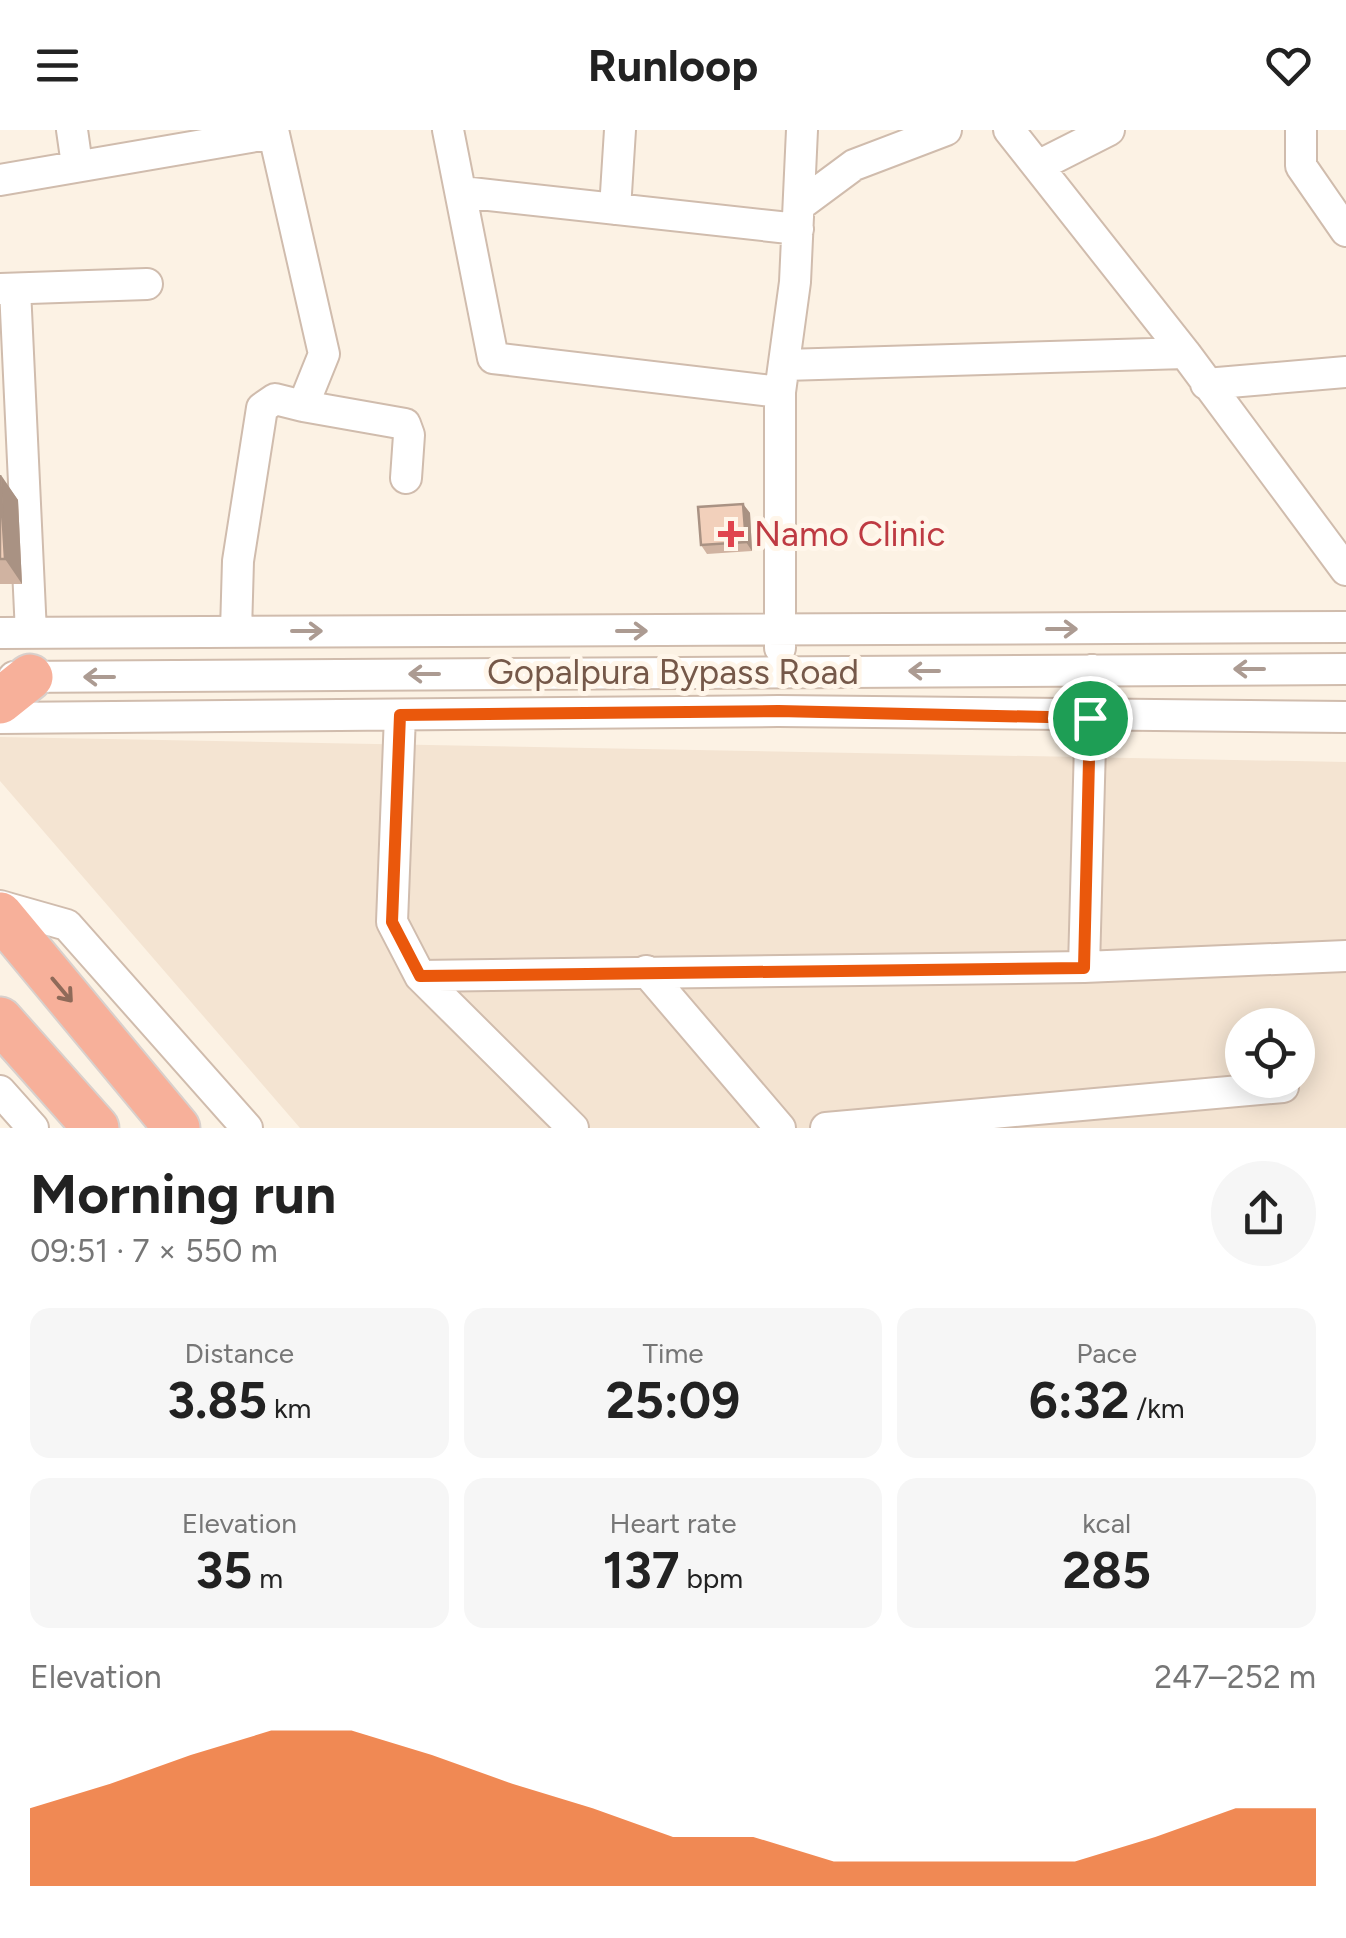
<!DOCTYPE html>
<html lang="en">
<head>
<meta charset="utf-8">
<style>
	body { margin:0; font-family:Figtree,sans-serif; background:#f6f6f6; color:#222; height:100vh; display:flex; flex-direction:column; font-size:38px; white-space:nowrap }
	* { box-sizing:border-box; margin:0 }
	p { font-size:32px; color:#767676 }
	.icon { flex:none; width:55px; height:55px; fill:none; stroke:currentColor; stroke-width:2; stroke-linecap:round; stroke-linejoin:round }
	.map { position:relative; height:998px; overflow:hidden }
	.side { display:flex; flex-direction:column; background:#fff; flex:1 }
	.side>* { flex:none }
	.fabs { position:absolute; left:1225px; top:878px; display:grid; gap:20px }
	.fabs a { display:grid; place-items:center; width:90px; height:90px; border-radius:50%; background:#fff; box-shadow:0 5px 25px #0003; font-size:50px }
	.pin { position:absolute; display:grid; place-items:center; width:85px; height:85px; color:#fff; margin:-42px; border:5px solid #fff; border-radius:50%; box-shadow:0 2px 10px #0007 }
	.round { display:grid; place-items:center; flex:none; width:105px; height:105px; border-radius:52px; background:#f6f6f6 }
	.headline { display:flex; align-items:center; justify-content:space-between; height:170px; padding:0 30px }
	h1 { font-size:55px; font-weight:700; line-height:75px }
	.stats { display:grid; grid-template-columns:repeat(3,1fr); gap:15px; height:170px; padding:10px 30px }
	.stats div { display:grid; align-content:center; border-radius:20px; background:#f6f6f6; text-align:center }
	.stats b { font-size:50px; font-weight:700 }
	.stats small { font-size:28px; font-weight:400 }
	.stats p { font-size:28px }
	.chart { height:280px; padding:20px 30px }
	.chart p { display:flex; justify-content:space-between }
	.chart svg { width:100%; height:180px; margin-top:10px; fill:#ea580c; opacity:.7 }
	header { display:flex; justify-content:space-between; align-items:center; height:130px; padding:0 30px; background:#fff; font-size:45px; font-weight:700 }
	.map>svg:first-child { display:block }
	.residential { fill:#f4e4d2; fill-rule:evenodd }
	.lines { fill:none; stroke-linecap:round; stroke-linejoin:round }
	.minor-casing { stroke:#d0bcad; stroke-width:34 }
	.highway-casing { stroke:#d8d0cc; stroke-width:49 }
	.minor { stroke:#fff; stroke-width:30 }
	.highway { stroke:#f7b09a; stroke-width:45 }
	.wall { fill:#d0b3a1 }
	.shaded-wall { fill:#a99283 }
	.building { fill:#f2d0bb; stroke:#a99283; stroke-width:2.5 }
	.oneway { stroke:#ac9b92 }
	.oneway2 { stroke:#8f6a59 }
	.route-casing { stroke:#fff; stroke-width:20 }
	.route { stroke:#ea580c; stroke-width:12 }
	.health-dot { fill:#e0444e; stroke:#fff6ea; stroke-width:4 }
	.labels { text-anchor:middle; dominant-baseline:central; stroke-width:10; stroke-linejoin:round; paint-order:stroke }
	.health-label { font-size:35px; fill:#be3a42; stroke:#fff6ea; text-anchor:start }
	.street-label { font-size:35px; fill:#755849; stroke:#fff6ea }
</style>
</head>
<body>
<header><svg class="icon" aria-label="menu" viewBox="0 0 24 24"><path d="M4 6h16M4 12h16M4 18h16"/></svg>Runloop<svg class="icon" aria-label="heart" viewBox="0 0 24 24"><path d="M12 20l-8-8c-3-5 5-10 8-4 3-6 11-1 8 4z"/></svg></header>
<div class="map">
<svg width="1346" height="998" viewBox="0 0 1346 998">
	<rect width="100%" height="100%" fill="#fcf2e4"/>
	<path class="residential" d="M 0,607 L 1346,632 L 1346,998 L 300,998 L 0,651 ZM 1242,895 L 1298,895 L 1298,950 L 1242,950 Z"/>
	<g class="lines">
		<g class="minor-casing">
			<path id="minor" d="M 72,0 L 77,35
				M 448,0 L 493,228 L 780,262
				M 1009,0 L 1185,223 L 1346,440
				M 1301,0 L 1301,36 L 1346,101
				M 1038,36 L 1109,0
				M 0,50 L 273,3
				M 462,62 L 798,99
				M 800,75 L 854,35 L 946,0
				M 615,79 L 620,0
				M 0,159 L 147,154
				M 15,159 L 31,503
				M 785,235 L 1185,223
				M 1206,254 L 1346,242
				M 303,276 L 405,294 L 409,305 L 406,348
				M 236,501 L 238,431 L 262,278 L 275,269 L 303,276 L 324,224 L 273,0
				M 0,503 L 1346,497
				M 780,518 L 780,262 L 795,152 L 802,0
				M 14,547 L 1346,539
				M 400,585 L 392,792 L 420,846 L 573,998
				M 0,588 L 778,581 L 1346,587
				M 0,776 L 67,795 L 247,998
				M 1084,837 L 1092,540
				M 646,841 L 780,998
				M 420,846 L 1084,837 L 1346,826
				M 0,961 L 33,998
				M 826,998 L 1283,957"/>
		</g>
		<g class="highway-casing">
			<path id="highway" d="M 0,571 L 30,547
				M 0,785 L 177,998
				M 0,890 L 96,998"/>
		</g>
		<use href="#minor" class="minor"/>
		<use href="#highway" class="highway"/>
	</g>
	<path class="wall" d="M 0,345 L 18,370 L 22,454 L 0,454 Z
		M 743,374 L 750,383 L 752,421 L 707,424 L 701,415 Z"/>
	<path class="shaded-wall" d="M 1,345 L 18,370 L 22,454 L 5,429 Z
		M 743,374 L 750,383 L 752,421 L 746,412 Z"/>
	<path class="building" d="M 0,345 L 5,429 L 0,429 Z
		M 743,374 L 746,412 L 701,415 L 698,377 Z"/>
	<defs><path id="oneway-shaft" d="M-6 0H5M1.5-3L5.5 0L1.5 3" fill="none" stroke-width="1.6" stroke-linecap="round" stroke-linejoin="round" transform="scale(2.5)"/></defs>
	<g class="oneway">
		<use href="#oneway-shaft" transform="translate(1062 499)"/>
		<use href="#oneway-shaft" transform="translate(307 501)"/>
		<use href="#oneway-shaft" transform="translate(632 501)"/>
		<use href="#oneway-shaft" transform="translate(1249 539) rotate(180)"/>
		<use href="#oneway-shaft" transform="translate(924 541) rotate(180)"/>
		<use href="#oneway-shaft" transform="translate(424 544) rotate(180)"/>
		<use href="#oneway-shaft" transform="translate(99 547) rotate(180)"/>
	</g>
	<use class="oneway2" href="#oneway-shaft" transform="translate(62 860) rotate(50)"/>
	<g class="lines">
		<g class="route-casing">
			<path id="route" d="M 778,581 L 1090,588 L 1084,838 L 420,846 L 392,792 L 400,585 Z"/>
		</g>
		<use href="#route" class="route"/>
	</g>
	<path class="health-dot" d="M726 389h10v10h10v10h-10v10h-10v-10h-10v-10h10z"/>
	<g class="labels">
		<g class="health-label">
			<text x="754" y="404">Namo Clinic</text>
		</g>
		<g class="street-label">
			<text x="673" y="542">Gopalpura Bypass Road</text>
		</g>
	</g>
</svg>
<div class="fabs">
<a><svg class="icon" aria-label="locate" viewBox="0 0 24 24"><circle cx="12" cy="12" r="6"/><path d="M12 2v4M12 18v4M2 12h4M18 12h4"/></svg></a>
</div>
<div class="pin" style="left:1090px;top:588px;background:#1e9e55"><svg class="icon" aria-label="arrive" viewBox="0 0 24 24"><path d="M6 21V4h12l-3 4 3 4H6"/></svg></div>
</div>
<section class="side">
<div class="headline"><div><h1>Morning run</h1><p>09:51 · 7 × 550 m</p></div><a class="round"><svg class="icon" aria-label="share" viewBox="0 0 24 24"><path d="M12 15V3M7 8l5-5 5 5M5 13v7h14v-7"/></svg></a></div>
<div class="stats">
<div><p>Distance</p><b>3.85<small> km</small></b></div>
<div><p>Time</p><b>25:09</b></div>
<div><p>Pace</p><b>6:32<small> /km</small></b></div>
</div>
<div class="stats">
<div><p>Elevation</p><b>35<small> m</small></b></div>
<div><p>Heart rate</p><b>137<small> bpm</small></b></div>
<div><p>kcal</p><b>285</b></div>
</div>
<div class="chart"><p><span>Elevation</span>247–252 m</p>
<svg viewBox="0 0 160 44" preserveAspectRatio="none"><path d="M0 44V25L10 19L20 12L30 6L40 6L50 12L60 19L70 25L80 32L90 32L100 38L110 38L120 38L130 38L140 32L150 25L160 25V44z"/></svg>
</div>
</section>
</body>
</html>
